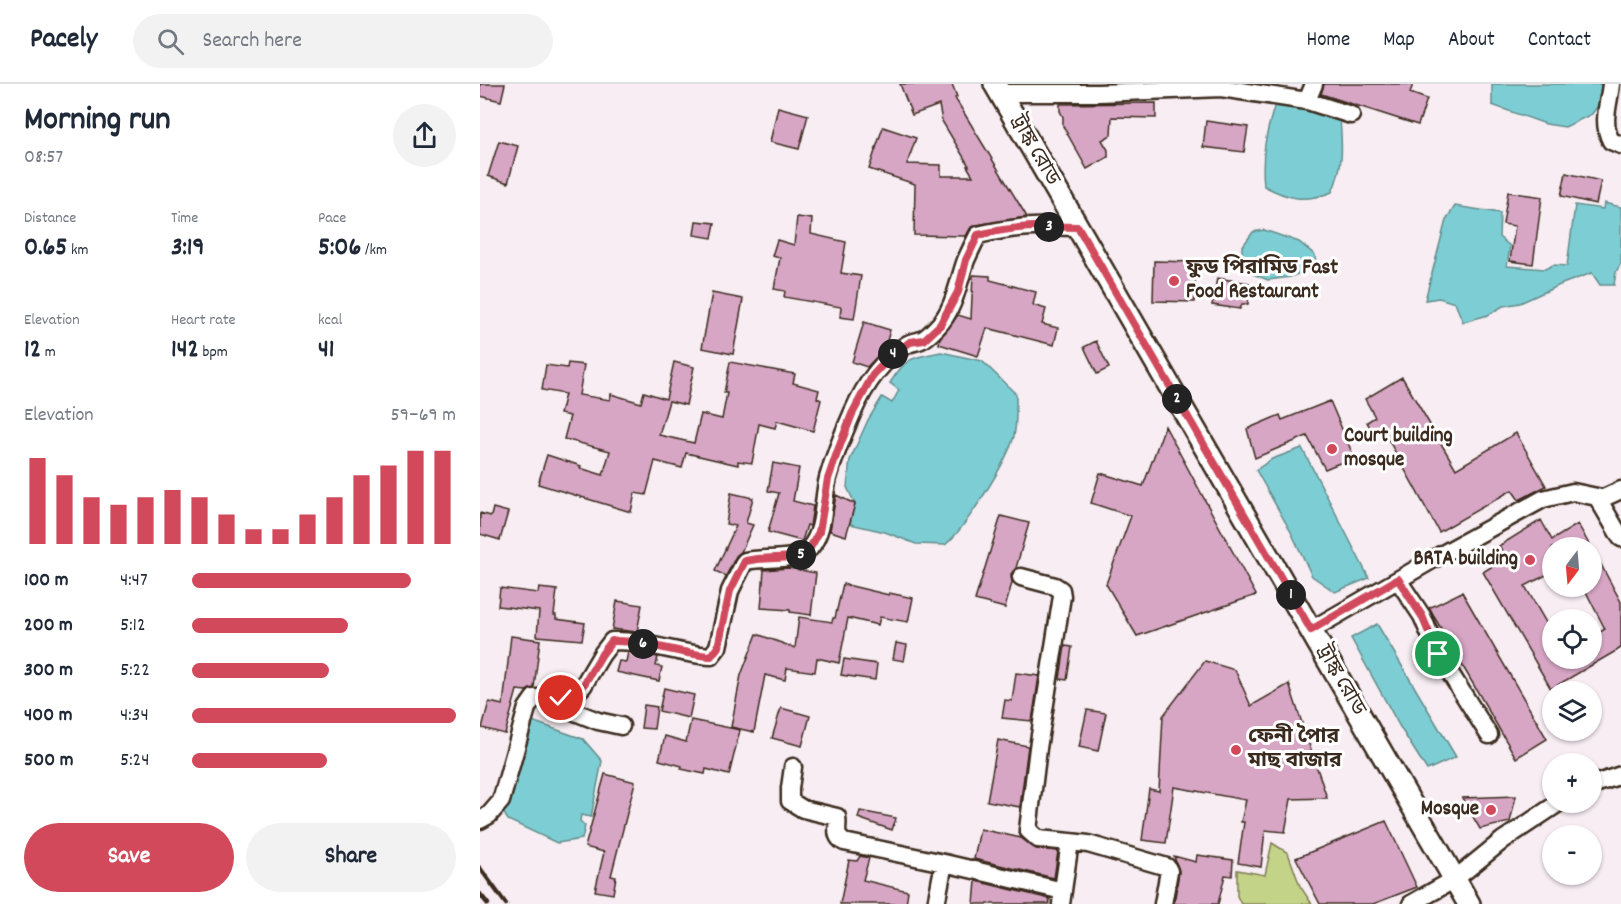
<!DOCTYPE html>
<html lang="en">
<head>
<meta charset="utf-8">
<style>
	body { margin:0; font-family:Dekko,"Noto Sans Bengali",sans-serif; background:#f2f2f3; color:#1f2937; height:100vh; display:flex; flex-direction:column; font-size:22px; white-space:nowrap }
	* { box-sizing:border-box; margin:0 }
	p { font-size:20px; color:#747a83 }
	.icon { flex:none; width:33px; height:33px; fill:none; stroke:currentColor; stroke-width:2; stroke-linecap:round; stroke-linejoin:round }
	.map { position:relative; flex:1; overflow:hidden }
	.panel { display:flex; flex-direction:column; background:#fff; width:480px }
	.panel>* { flex:none }
	.needle { width:39px; rotate:196deg }
	.tools { position:absolute; left:1062px; top:453px; display:grid; gap:12px }
	.tools a { display:grid; place-items:center; width:60px; height:60px; border-radius:50%; background:#fff; box-shadow:0 2px 4px #0004; font-size:30px }
	.pin { position:absolute; display:grid; place-items:center; width:51px; height:51px; color:#fff; margin:-26px; border:3px solid #fff; border-radius:50%; box-shadow:0 2px 6px #0007 }
	.km { position:absolute; width:30px; height:30px; margin:-15px; border-radius:50%; background:#222; color:#fff; font-size:16px; line-height:30px; text-align:center }
	.round { display:grid; place-items:center; flex:none; width:63px; height:63px; border-radius:32px; background:#f2f2f3 }
	.summary { display:flex; align-items:center; justify-content:space-between; height:102px; padding:0 24px }
	h1 { font-size:33px; font-weight:700; line-height:45px }
	.figures { display:grid; grid-template-columns:repeat(3,1fr); gap:9px; height:102px; padding:6px 24px }
	.figures div { display:grid; align-content:center }
	.figures b { font-size:26px; font-weight:700 }
	.figures small { font-size:16px; font-weight:400 }
	.figures p { font-size:16px }
	.chart { height:168px; padding:12px 24px }
	.chart p { display:flex; justify-content:space-between }
	.chart svg { width:100%; height:108px; margin-top:6px; stroke:#d1495b; stroke-width:6 }
	.primary-button { display:flex; gap:12px; margin-top:auto; padding:12px 24px }
	.primary-button a { flex:1; height:69px; border-radius:36px; background:#d1495b; color:#fff; font-size:24px; font-weight:700; line-height:69px; text-align:center }
	.primary-button a+a { background:#f2f2f3; color:#1f2937 }
	ul { padding:0 24px; list-style:none; font-size:20px }
	li { display:grid; grid-template-columns:96px 72px 1fr; align-items:center; height:45px }
	li i { height:15px; border-radius:8px; background:#d1495b }
	header { display:flex; align-items:center; gap:36px; box-sizing:border-box; height:84px; padding:0 30px; background:#fff; border-bottom:2px solid #e0e1e3 }
	header strong { font-size:28px }
	nav { display:flex; gap:33px; margin-inline-start:auto; font-size:21px }
	.search { width:420px; height:54px; background:#f2f2f3; display:flex; align-items:center; gap:15px; box-sizing:border-box; padding:0 21px; border-radius:33px; color:#747a83; font-size:22px }
	main { display:flex; flex:1; min-height:0 }
	.map>svg:first-child { display:block }
	.green { fill:#c3d387; stroke:#7f7e52; stroke-width:1.5 }
	.water { fill:#7dced4; stroke:#638c8b; stroke-width:1.5 }
	.building { fill:#d7a6c5; stroke:#3b2a1e; stroke-width:1.5 }
	.lines { fill:none; stroke-linecap:round; stroke-linejoin:round }
	.minor-casing { stroke:#3b2a1e; stroke-width:21 }
	.major-casing { stroke:#3b2a1e; stroke-width:26 }
	.minor { stroke:#fff; stroke-width:16 }
	.major { stroke:#fff; stroke-width:21 }
	.rail { stroke:#3b2a1e; stroke-width:4.5 }
	.route-casing { stroke:#fff; stroke-width:12 }
	.route { stroke:#d1495b; stroke-width:8 }
	.poi-dot { fill:#d1495b; stroke:#fff; stroke-width:2 }
	.labels { text-anchor:middle; dominant-baseline:central; stroke-width:6; stroke-linejoin:round; paint-order:stroke }
	.street-label { font-size:21px; fill:#3b2a1e; stroke:#fff }
	.poi-label { font-size:21px; font-weight:bold; fill:#3b2a1e; stroke:#fff; text-anchor:start }
</style>
</head>
<body>
<header>
<strong>Pacely</strong>
<div class="search"><svg class="icon" aria-label="search" viewBox="0 0 24 24"><circle cx="10" cy="10" r="6"/><path d="M15 15l6 6"/></svg>Search here</div>
<nav><a>Home</a><a>Map</a><a>About</a><a>Contact</a></nav>
</header>
<main>
<section class="panel">
<div class="summary"><div><h1>Morning run</h1><p>08:57</p></div><a class="round"><svg class="icon" aria-label="share" viewBox="0 0 24 24"><path d="M12 15V3M7 8l5-5 5 5M5 13v7h14v-7"/></svg></a></div>
<div class="figures">
<div><p>Distance</p><b>0.65<small> km</small></b></div>
<div><p>Time</p><b>3:19</b></div>
<div><p>Pace</p><b>5:06<small> /km</small></b></div>
</div>
<div class="figures">
<div><p>Elevation</p><b>12<small> m</small></b></div>
<div><p>Heart rate</p><b>142<small> bpm</small></b></div>
<div><p>kcal</p><b>41</b></div>
</div>
<div class="chart"><p><span>Elevation</span>59–69 m</p>
<svg viewBox="0 0 160 44" preserveAspectRatio="none"><path d="M5 44V9M15 44V16M25 44V25M35 44V28M45 44V25M55 44V22M65 44V25M75 44V32M85 44V38M95 44V38M105 44V32M115 44V25M125 44V16M135 44V12M145 44V6M155 44V6"/></svg>
</div>
<ul>
<li><b>100 m</b>4:47<i style="width:83%"></i></li>
<li><b>200 m</b>5:12<i style="width:59%"></i></li>
<li><b>300 m</b>5:22<i style="width:52%"></i></li>
<li><b>400 m</b>4:34<i style="width:100%"></i></li>
<li><b>500 m</b>5:24<i style="width:51%"></i></li>
</ul>
<div class="primary-button"><a>Save</a><a>Share</a></div>
</section>
<div class="map">
<svg width="1141" height="820" viewBox="0 0 1141 820">
	<rect width="100%" height="100%" fill="#f7edf3"/>
	<filter id="ink" filterUnits="userSpaceOnUse"><feTurbulence type="fractalNoise" baseFrequency=".0167" numOctaves="2"/><feDisplacementMap in="SourceGraphic" scale="12" xChannelSelector="R" yChannelSelector="G"/><feConvolveMatrix kernelMatrix="1 2 1 2 8 2 1 2 1" color-interpolation-filters="sRGB"/></filter>
	<g filter="url(#ink)">
		<path class="green" d="M 792,759 L 808,769 L 820,802 L 832,820 L 761,820 L 757,812 L 757,786 L 785,791 Z"/>
		<path class="water" d="M 1012,0 L 1123,0 L 1122,16 L 1112,30 L 1085,43 L 1066,40 L 1012,21 Z
			M 804,16 L 860,34 C 862,63 864,81 852,108 C 824,119 809,115 784,102 C 781,71 786,49 795,20 Z
			M 1124,119 L 1141,123 L 1141,179 L 1136,188 L 1134,201 L 1120,201 L 1112,189 L 1082,200 L 1040,219 L 1023,222 L 1008,231 L 983,238 L 975,219 L 959,214 L 945,216 L 966,136 L 975,122 L 1020,129 L 1019,153 L 1030,162 L 1027,182 L 1065,185 L 1073,181 L 1087,182 L 1095,121 L 1123,125 Z
			M 784,146 L 819,158 L 835,171 L 836,178 L 831,185 L 810,193 L 788,196 L 773,190 L 762,172 L 762,163 L 773,148 Z
			M 461,268 L 502,277 L 536,310 C 536,324 537,338 534,352 C 528,376 485,445 465,461 L 436,460 L 405,448 L 370,440 L 375,420 L 367,403 L 370,376 L 388,336 L 402,313 L 412,319 L 419,306 L 410,299 C 427,272 431,274 461,268 Z
			M 822,364 L 889,494 L 855,508 L 832,492 L 811,448 L 776,386 L 792,375 Z
			M 897,540 L 976,673 L 947,686 L 920,643 L 871,554 Z
			M 52,637 L 103,655 L 122,677 L 111,733 L 101,731 L 100,737 L 105,742 L 102,755 L 77,759 L 28,736 L 21,725 Z"/>
		<path class="building" d="M 0,0 L 25,0 L 21,17 L 0,12 Z
			M 420,0 L 472,0 L 477,13 L 475,14 L 547,133 L 496,141 L 491,143 L 486,152 L 434,151 L 435,100 L 389,85 L 403,43 L 436,54 L 427,80 L 461,81 L 461,92 L 493,92 L 487,82 L 489,82 L 462,37 L 459,21 L 432,31 Z
			M 844,0 L 933,0 L 930,9 L 947,15 L 938,41 L 841,10 Z
			M 676,19 L 676,34 L 632,33 L 631,51 L 622,56 L 628,66 L 628,73 L 607,85 L 583,42 L 583,33 L 580,27 L 580,20 Z
			M 298,23 L 328,31 L 319,65 L 290,58 Z
			M 726,37 L 768,43 L 764,68 L 723,63 Z
			M 19,57 L 38,62 L 28,99 L 8,92 Z
			M 1086,89 L 1121,97 L 1116,120 L 1081,112 Z
			M 1028,108 L 1062,113 L 1053,180 L 1030,177 L 1035,142 L 1023,140 Z
			M 317,133 L 332,135 L 331,150 L 366,158 L 361,189 L 381,192 L 374,235 L 360,233 L 361,223 L 304,213 L 305,207 L 294,205 L 300,174 L 292,172 L 297,156 L 314,161 Z
			M 216,137 L 235,139 L 232,154 L 214,151 Z
			M 674,177 L 715,178 L 715,218 L 673,217 Z
			M 493,191 L 510,192 L 510,196 L 556,208 L 553,221 L 566,225 L 562,240 L 578,244 L 574,261 L 507,244 L 498,272 L 459,260 L 460,254 L 478,231 L 491,235 Z
			M 737,194 L 769,199 L 768,220 L 762,220 L 760,225 L 732,221 Z
			M 232,209 L 263,215 L 253,270 L 222,264 Z
			M 384,238 L 410,246 L 405,264 L 387,283 L 372,278 Z
			M 616,257 L 629,284 L 617,290 L 604,263 Z
			M 194,278 L 214,283 L 206,321 L 189,317 L 179,351 L 214,359 L 221,330 L 242,335 L 247,309 L 244,309 L 250,278 L 315,290 L 313,299 L 339,306 L 337,314 L 341,316 L 333,347 L 297,337 L 295,344 L 279,340 L 272,379 L 258,377 L 258,381 L 206,369 L 202,384 L 175,377 L 166,411 L 155,409 L 151,428 L 58,400 L 67,371 L 101,382 L 100,384 L 123,391 L 130,367 L 84,355 L 90,332 L 80,330 L 85,310 L 62,306 L 66,281 L 87,284 L 88,279 L 104,281 L 99,311 L 130,316 L 131,310 L 161,319 L 164,308 L 186,315 Z
			M 922,293 L 976,385 L 1036,349 L 1066,402 L 1039,416 L 1032,406 L 959,448 L 903,346 L 894,351 L 887,338 L 895,333 L 885,315 Z
			M 850,317 L 874,373 L 845,385 L 827,352 L 775,374 L 767,345 L 800,331 L 802,336 Z
			M 685,342 L 776,511 L 657,552 L 626,500 L 651,432 L 611,419 L 620,389 L 663,402 Z
			M 293,379 L 319,384 L 313,417 L 333,422 L 330,442 L 327,441 L 322,457 L 288,448 L 299,409 L 288,407 Z
			M 251,409 L 273,414 L 266,439 L 273,441 L 261,468 L 256,472 L 246,492 L 235,487 L 256,442 L 246,440 Z
			M 356,411 L 375,420 L 366,452 L 350,447 Z
			M 13,424 L 28,428 L 20,456 L 0,450 L 0,429 L 11,432 Z
			M 521,432 L 549,439 L 536,484 L 531,490 L 532,499 L 525,524 L 495,516 Z
			M 1061,436 L 1072,456 L 1098,440 L 1111,464 L 1072,464 L 1072,488 L 1045,502 L 1072,549 L 1072,574 L 1112,574 L 1112,553 L 1125,545 L 1103,502 L 1112,502 L 1112,464 L 1141,518 L 1141,564 L 1071,605 L 1003,488 L 1027,473 L 1019,462 Z
			M 309,484 L 336,489 L 331,531 L 310,528 L 310,526 L 281,524 L 284,486 Z
			M 363,500 L 409,511 L 409,509 L 433,514 L 428,538 L 400,533 L 398,541 L 368,534 L 359,579 L 337,574 L 335,588 L 307,584 L 305,596 L 285,591 L 274,648 L 251,643 L 261,591 L 277,550 L 315,564 L 319,533 L 352,538 L 353,534 L 355,534 Z
			M 20,504 L 58,509 L 59,504 L 77,506 L 74,531 L 76,531 L 76,535 L 105,539 L 102,556 L 57,552 L 59,527 L 18,522 Z
			M 982,508 L 1067,655 L 1036,674 L 949,524 Z
			M 137,517 L 162,521 L 157,548 L 132,545 Z
			M 31,552 L 60,556 L 54,604 L 46,607 L 37,606 L 25,650 L 2,644 L 9,618 L 23,621 Z
			M 416,559 L 427,561 L 424,577 L 413,575 Z
			M 585,562 L 592,563 L 587,596 L 580,595 Z
			M 148,568 L 178,573 L 176,582 L 182,583 L 179,597 L 136,588 L 139,577 L 146,578 Z
			M 364,575 L 397,580 L 395,596 L 361,591 Z
			M 725,577 L 755,586 L 771,622 L 809,600 L 847,714 L 811,715 L 805,748 L 785,746 L 781,783 L 758,779 L 764,738 L 761,738 L 766,716 L 694,703 L 686,759 L 662,756 L 669,705 L 679,707 L 683,632 Z
			M 536,589 L 559,592 L 552,637 L 522,634 L 525,616 L 532,617 Z
			M 184,604 L 214,611 L 209,634 L 179,627 Z
			M 164,621 L 177,623 L 174,645 L 161,644 Z
			M 301,624 L 330,632 L 322,662 L 292,654 Z
			M 607,626 L 626,629 L 618,667 L 599,663 Z
			M 211,636 L 260,646 L 249,691 L 226,685 L 225,690 L 201,685 L 202,682 L 179,676 L 185,652 L 206,658 Z
			M 518,656 L 548,662 L 540,723 L 507,717 Z
			M 125,690 L 155,698 L 131,792 L 136,793 L 133,810 L 115,807 L 124,768 L 105,763 Z
			M 1036,712 L 1030,738 L 1000,745 L 982,714 Z
			M 380,727 L 416,734 L 412,746 L 378,734 Z
			M 906,737 L 937,803 L 893,820 L 840,820 L 816,774 Z
			M 500,745 L 541,754 L 556,765 L 578,767 L 574,794 L 494,775 Z
			M 717,771 L 753,776 L 752,792 L 745,791 L 738,820 L 694,820 L 699,788 L 694,772 L 716,778 Z
			M 380,772 L 389,774 L 383,796 L 428,807 L 426,820 L 360,820 L 369,776 L 377,777 Z
			M 496,797 L 570,815 L 569,820 L 494,820 Z"/>
		<g class="lines">
			<g class="minor-casing">
				<path id="minor" d="M 1131,0 C 1129,20 1121,38 1131,57 L 1141,61
					M 521,9 L 619,9 L 741,4 L 827,17 L 871,31
					M 827,17 L 834,0
					M 1119,416 L 1141,406
					M 541,493 L 575,502 L 581,506 L 582,512 L 558,664 L 548,746 L 558,755 L 590,758
					M 918,496 L 942,532 L 958,570 L 1009,651
					M 831,546 L 959,472 L 1063,415 L 1093,408 L 1117,413 L 1141,454
					M 81,614 L 90,626 L 118,637 L 141,642
					M 313,683 L 310,704 L 310,717 L 323,725 L 357,733 C 359,744 353,751 364,758 L 464,779 L 583,807
					M 1112,701 L 1141,691
					M 0,736 L 9,731 L 21,717 L 47,624 L 54,614 L 88,615 L 103,602 L 122,570 L 132,557 C 165,556 197,570 231,572 L 238,563 L 250,507 L 265,477 C 284,473 318,478 330,464 C 346,444 342,417 348,394 C 354,373 363,350 372,330 C 384,302 401,276 428,260 C 432,258 436,258 441,256 C 447,254 453,247 458,242 C 475,224 478,198 486,176 C 490,167 494,159 498,151 C 535,142 561,142 598,143
					M 456,820 L 464,779
					M 581,820 L 590,758 L 608,760 L 687,783 L 689,787 L 683,820
					M 931,820 L 975,795 L 1023,756 L 1080,718"/>
			</g>
			<g class="major-casing">
				<path id="major" d="M 515,0 L 989,820"/>
			</g>
			<use href="#minor" class="minor"/>
			<use href="#major" class="major"/>
			<path class="rail" d="M 0,784 L 26,820
				M 0,810 L 8,820"/>
		</g>
	</g>
	<g class="lines" filter="url(#ink)">
		<g class="route-casing">
			<path id="route" d="M 81,614 L 88,615 L 103,602 L 122,570 L 132,557 C 165,556 197,570 231,572 L 238,563 L 250,507 L 265,477 L 277,475 L 314,473 L 322,471 L 330,464 L 339,448 L 348,395 L 357,369 L 372,330 L 393,291 L 409,274 L 430,258 L 444,256 L 460,241 L 478,208 L 486,176 L 498,151 C 534,142 561,142 598,143 L 831,546 L 918,495 L 942,532 L 958,570"/>
		</g>
		<use href="#route" class="route"/>
	</g>
	<g class="poi-dot">
		<circle cx="694" cy="197" r="6"/>
		<circle cx="852" cy="365" r="6"/>
		<circle cx="1050" cy="476" r="6"/>
		<circle cx="756" cy="666" r="6"/>
		<circle cx="1011" cy="726" r="6"/>
	</g>
	<g class="labels">
		<g class="street-label">
			<text transform="translate(554 67) rotate(60)">ট্রাঙ্ক রোড</text>
			<text transform="translate(860 597) rotate(60)">ট্রাঙ্ক রোড</text>
		</g>
		<g class="poi-label">
			<text x="706" y="185">ফুড পিরামিড Fast<tspan x="706" dy="24">Food Restaurant</tspan></text>
			<text x="864" y="353">Court building<tspan x="864" dy="24">mosque</tspan></text>
			<text x="1038" y="476" text-anchor="end">BRTA building</text>
			<text x="768" y="654">ফেনী পৈার<tspan x="768" dy="24">মাছ বাজার</tspan></text>
			<text x="999" y="726" text-anchor="end">Mosque</text>
		</g>
	</g>
</svg>
<div class="tools">
<a><svg class="needle" viewBox="-14 -14 28 28"><path d="M0-13l5 13h-10z" fill="#e53935"/><path d="M0 13l5-13h-10z" fill="#747a83"/></svg></a>
<a><svg class="icon" aria-label="locate" viewBox="0 0 24 24"><circle cx="12" cy="12" r="6"/><path d="M12 2v4M12 18v4M2 12h4M18 12h4"/></svg></a>
<a><svg class="icon" aria-label="layers" viewBox="0 0 24 24"><path d="M12 4l9 5-9 5-9-5zM3 14l9 5 9-5"/></svg></a>
<a>+</a>
<a>−</a>
</div>
<div class="pin" style="left:958px;top:570px;background:#1e9e55"><svg class="icon" aria-label="arrive" viewBox="0 0 24 24"><path d="M6 21V4h12l-3 4 3 4H6"/></svg></div>
<div class="pin" style="left:81px;top:614px;background:#d93025"><svg class="icon" aria-label="check" viewBox="0 0 24 24"><path d="M5 12l5 5 9-10"/></svg></div>
<b class="km" style="left:811px;top:511px">1</b>
<b class="km" style="left:697px;top:315px">2</b>
<b class="km" style="left:569px;top:143px">3</b>
<b class="km" style="left:413px;top:270px">4</b>
<b class="km" style="left:321px;top:471px">5</b>
<b class="km" style="left:163px;top:560px">6</b>
</div>
</main>
</body>
</html>
